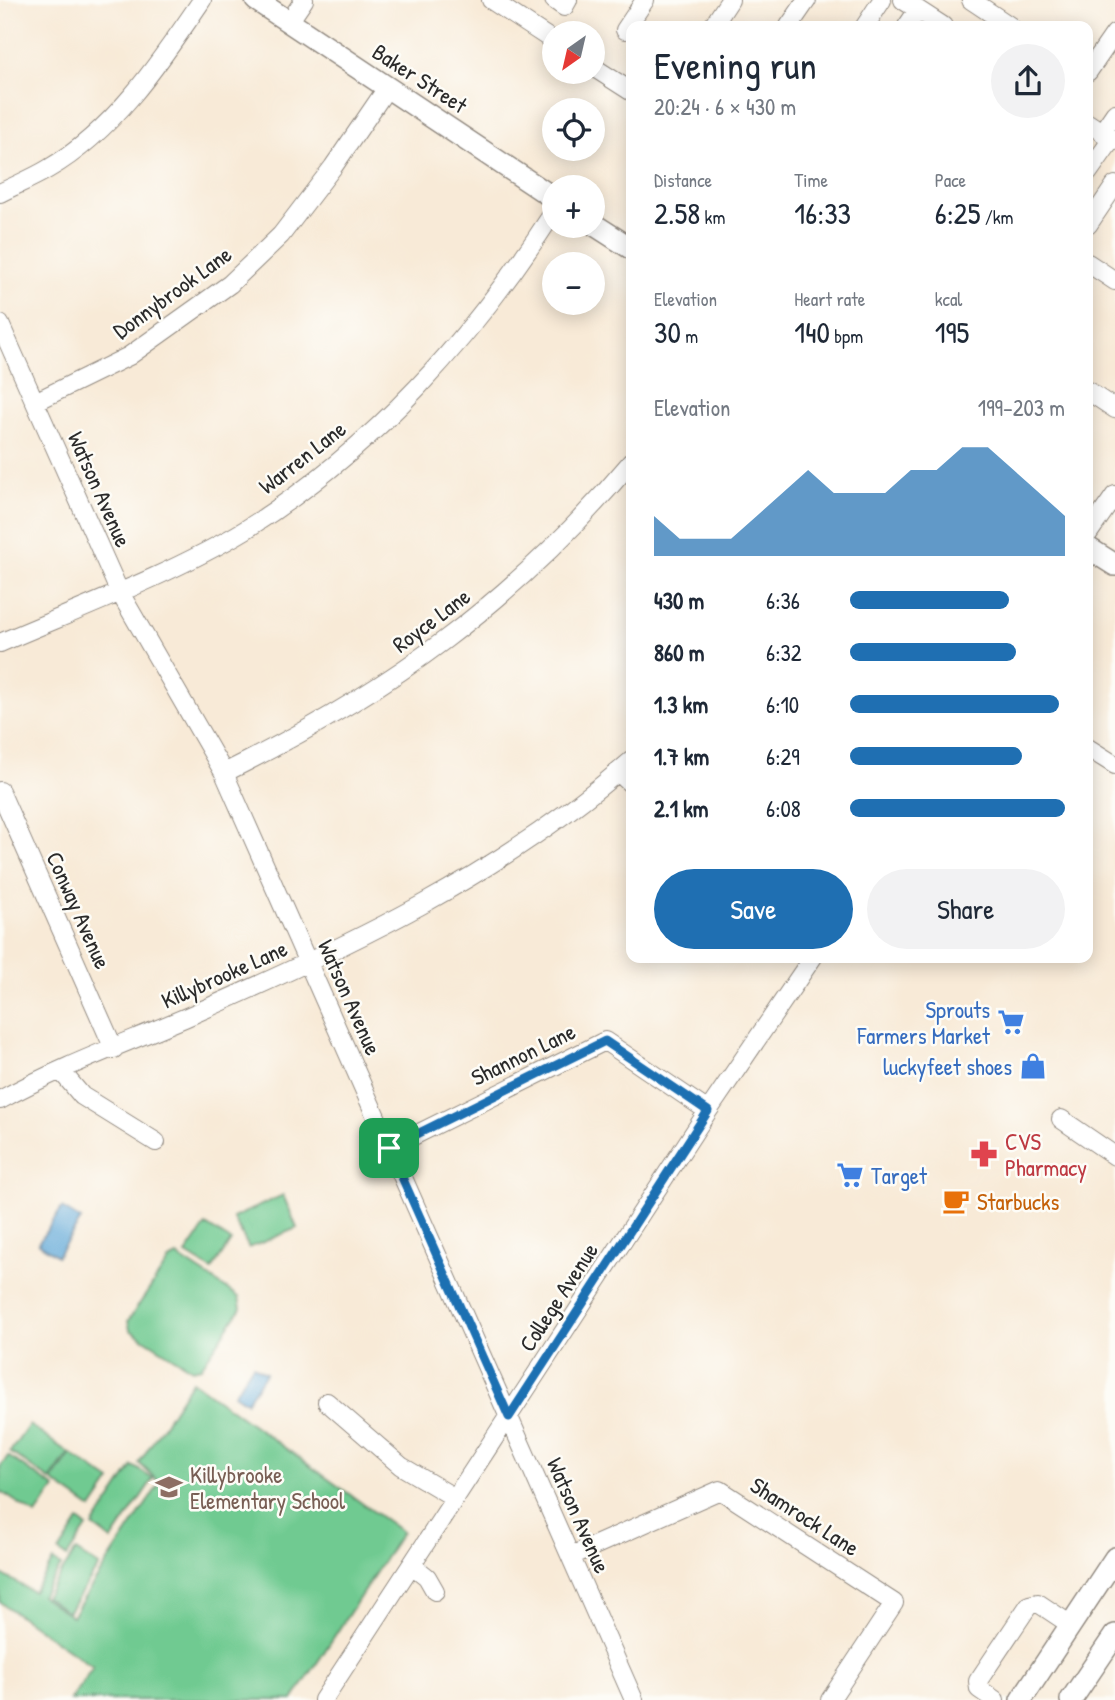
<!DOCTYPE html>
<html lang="en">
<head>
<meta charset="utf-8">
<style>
	body { margin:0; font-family:"Patrick Hand",sans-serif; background:#f2f2f3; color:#1f2937; height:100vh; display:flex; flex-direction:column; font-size:26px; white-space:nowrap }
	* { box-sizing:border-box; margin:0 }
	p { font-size:23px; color:#747a83 }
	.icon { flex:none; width:38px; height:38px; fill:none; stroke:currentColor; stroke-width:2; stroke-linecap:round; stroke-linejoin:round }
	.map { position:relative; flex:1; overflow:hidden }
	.drawer { position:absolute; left:626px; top:21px; width:467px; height:942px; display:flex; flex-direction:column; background:#fff; border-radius:14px; box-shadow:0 4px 18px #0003 }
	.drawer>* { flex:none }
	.needle { width:46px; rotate:214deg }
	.buttons { position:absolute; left:542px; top:21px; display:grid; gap:14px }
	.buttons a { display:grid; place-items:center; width:63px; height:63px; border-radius:50%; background:#fff; box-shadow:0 4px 18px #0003; font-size:35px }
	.pin { position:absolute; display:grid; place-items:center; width:60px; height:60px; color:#fff; margin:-30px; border-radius:14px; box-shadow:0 4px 10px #0006 }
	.round { display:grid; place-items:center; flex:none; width:74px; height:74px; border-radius:37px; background:#f2f2f3 }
	.headline { display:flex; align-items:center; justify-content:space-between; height:119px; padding:0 28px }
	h1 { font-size:38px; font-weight:600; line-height:52px }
	.figures { display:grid; grid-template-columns:repeat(3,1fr); gap:10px; height:119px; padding:7px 28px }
	.figures div { display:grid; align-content:center }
	.figures b { font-size:30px; font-weight:600 }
	.figures small { font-size:19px; font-weight:400 }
	.figures p { font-size:19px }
	.chart { height:196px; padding:14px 28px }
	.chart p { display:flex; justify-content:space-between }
	.chart svg { width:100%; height:126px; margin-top:7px; fill:#1f6fb2; opacity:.7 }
	.cta { display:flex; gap:14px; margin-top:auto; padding:14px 28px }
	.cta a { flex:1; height:80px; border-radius:42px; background:#1f6fb2; color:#fff; font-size:28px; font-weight:600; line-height:80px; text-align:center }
	.cta a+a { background:#f2f2f3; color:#1f2937 }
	ul { padding:0 28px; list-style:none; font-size:23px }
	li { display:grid; grid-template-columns:112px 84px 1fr; align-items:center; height:52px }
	li i { height:18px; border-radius:9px; background:#1f6fb2 }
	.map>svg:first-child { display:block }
	.green { fill:#70ca91; stroke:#4e7a5e; stroke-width:2 }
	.water { fill:#61a8d8; stroke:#466a82; stroke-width:2 }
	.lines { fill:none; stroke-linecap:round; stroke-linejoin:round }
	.minor-casing { stroke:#928a81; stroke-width:20 }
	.major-casing { stroke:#928a81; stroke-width:24 }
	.minor { stroke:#fff; stroke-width:18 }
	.major { stroke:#fff; stroke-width:21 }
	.route-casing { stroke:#fff; stroke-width:14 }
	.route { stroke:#1f6fb2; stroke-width:9 }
	.labels { text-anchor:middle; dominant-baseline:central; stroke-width:5; stroke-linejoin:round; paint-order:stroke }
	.street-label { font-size:23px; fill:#2b2b2b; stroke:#fdfcf7 }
	.shop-label { font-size:23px; fill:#366cbe; stroke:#fdfcf7; text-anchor:end }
	.health-label { font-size:23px; fill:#be3a42; stroke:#fdfcf7; text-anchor:start }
	.food-label { font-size:23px; fill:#c56008; stroke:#fdfcf7; text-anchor:start }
	.education-label { font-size:23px; fill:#785e54; stroke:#fdfcf7; text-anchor:start }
</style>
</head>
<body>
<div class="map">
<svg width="1115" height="1700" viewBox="0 0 1115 1700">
	<rect width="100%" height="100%" fill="#fdfcf7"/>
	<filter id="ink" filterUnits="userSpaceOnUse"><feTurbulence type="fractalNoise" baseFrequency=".0143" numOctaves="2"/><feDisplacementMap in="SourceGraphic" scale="14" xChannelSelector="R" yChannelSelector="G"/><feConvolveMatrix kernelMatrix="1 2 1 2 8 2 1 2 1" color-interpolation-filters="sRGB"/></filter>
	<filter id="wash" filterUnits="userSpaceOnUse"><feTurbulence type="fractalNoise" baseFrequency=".00686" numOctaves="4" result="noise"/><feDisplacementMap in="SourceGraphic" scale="28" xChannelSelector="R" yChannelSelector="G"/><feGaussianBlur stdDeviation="1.57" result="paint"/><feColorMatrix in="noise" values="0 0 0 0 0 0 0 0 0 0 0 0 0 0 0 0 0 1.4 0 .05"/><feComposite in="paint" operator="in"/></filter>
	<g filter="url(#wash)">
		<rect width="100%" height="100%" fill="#f8ead7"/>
		<path class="green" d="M 283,1195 L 297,1228 L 249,1248 L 233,1218 Z
			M 206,1225 L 231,1241 L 212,1270 L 186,1254 Z
			M 177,1256 L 239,1297 L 241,1308 L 201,1367 L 192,1369 L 130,1330 L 128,1321 L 169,1260 Z
			M 192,1381 L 402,1532 L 293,1700 L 70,1700 L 93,1667 L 0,1602 L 0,1573 L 33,1592 L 53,1561 L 61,1566 L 41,1596 L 72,1616 L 160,1483 L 139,1463 Z
			M 29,1425 L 69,1453 L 50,1480 L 10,1452 Z
			M 71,1454 L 111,1481 L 92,1509 L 52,1481 Z
			M 8,1456 L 55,1488 L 36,1515 L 0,1491 L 0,1467 Z
			M 133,1466 L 153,1479 L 112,1540 L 93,1526 Z
			M 79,1521 L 87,1527 L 67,1557 L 59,1552 Z
			M 76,1551 L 99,1566 L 68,1612 L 45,1597 Z"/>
		<path class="water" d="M 62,1208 L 81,1220 L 57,1256 L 38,1243 Z
			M 253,1365 L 266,1373 L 246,1402 L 234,1394 Z"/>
	</g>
	<g filter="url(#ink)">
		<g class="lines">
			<g class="minor-casing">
				<path id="minor" d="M 491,0 L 555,42
					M 554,0 L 564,7 L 568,0
					M 903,0 L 943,26
					M 971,0 L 1010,26
					M 289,22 L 304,0
					M 713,26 L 730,0
					M 789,26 L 807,0
					M 865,26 L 882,0
					M 907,26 L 918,10
					M 625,30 L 645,0
					M 593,67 L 632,92
					M 1088,72 L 1115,33
					M 1088,123 L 1115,141
					M 1102,132 L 1115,113
					M 1088,173 L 1112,139
					M 0,193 C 16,185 33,178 48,169 C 114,131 160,62 202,0
					M 1088,225 L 1115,185
					M 1088,263 L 1115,281
					M 0,324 L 119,591 L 224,773 L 634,1700
					M 1088,391 L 1115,409
					M 35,402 L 129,356 L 230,284 L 281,235 L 333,167 L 387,88
					M 1088,534 L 1115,495
					M 0,643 C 79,609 172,574 245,530 C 374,449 473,337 555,210
					M 1088,748 L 1115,765
					M 618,772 L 632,785
					M 224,773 C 388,692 514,602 632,461
					M 0,791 L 114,1049
					M 61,1071 L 82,1096 L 156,1142
					M 0,1100 C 60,1067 126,1043 189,1016 C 347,947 501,875 632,760
					M 1061,1119 L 1115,1156
					M 389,1148 L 605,1041 L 708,1111
					M 327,1402 L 401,1466 L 455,1498
					M 571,1556 L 720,1490 L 894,1603 L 830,1700
					M 412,1565 L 427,1577 L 435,1591
					M 323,1700 L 708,1111 L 813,957
					M 995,1700 L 979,1689 L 978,1681 L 1029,1605 L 1038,1603 L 1071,1625"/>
			</g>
			<g class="major-casing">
				<path id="major" d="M 256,0 L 555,199
					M 593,224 L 632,249
					M 1088,548 L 1115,565
					M 1021,1700 L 1115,1558
					M 1071,1700 L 1115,1635"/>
			</g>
			<use href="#minor" class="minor"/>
			<use href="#major" class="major"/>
		</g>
	</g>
	<g class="lines" filter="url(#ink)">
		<g class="route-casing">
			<path id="route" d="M 605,1041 L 708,1111 L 509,1417 L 389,1148 Z"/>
		</g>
		<use href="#route" class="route"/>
	</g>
	<defs>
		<g id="supermarket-bare" transform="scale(2.1)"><path d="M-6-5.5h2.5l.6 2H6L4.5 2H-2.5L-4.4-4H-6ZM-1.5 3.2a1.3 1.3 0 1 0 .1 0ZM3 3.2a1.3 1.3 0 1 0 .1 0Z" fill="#3f7fe0" stroke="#fdfcf7" stroke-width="2.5" paint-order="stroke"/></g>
		<g id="shop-bare" transform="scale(2.1)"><path d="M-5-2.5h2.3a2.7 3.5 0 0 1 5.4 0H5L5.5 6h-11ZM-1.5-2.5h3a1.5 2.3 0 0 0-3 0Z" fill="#3f7fe0" stroke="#fdfcf7" stroke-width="2.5" paint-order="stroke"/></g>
		<g id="pharmacy-bare" transform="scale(2.1)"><path d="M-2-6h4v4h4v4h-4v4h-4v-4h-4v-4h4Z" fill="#e0444e" stroke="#fdfcf7" stroke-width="2.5" paint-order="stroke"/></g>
		<g id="cafe-bare" transform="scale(2.1)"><path d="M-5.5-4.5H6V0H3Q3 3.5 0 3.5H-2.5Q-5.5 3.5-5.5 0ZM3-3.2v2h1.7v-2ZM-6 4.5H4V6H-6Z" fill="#e8710a" stroke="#fdfcf7" stroke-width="2.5" paint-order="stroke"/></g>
		<g id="school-bare" transform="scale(2.1)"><path d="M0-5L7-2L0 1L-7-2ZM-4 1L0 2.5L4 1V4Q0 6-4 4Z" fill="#8d6e63" stroke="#fdfcf7" stroke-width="2.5" paint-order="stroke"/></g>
	</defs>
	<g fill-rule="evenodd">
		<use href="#supermarket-bare" x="1011" y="1022"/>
		<use href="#shop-bare" x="1033" y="1066"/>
		<use href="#pharmacy-bare" x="984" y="1154"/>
		<use href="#supermarket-bare" x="850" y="1175"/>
		<use href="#cafe-bare" x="956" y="1201"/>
		<use href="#school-bare" x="169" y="1487"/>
	</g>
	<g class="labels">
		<g class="street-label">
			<text transform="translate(420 78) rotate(33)">Baker Street</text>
			<text transform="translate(172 292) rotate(-36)">Donnybrook Lane</text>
			<text transform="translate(302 457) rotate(-38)">Warren Lane</text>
			<text transform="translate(100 489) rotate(66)">Watson Avenue</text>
			<text transform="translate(431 620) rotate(-37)">Royce Lane</text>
			<text transform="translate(79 910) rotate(66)">Conway Avenue</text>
			<text transform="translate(224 974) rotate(-24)">Killybrooke Lane</text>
			<text transform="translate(350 997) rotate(66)">Watson Avenue</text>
			<text transform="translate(523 1054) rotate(-26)">Shannon Lane</text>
			<text transform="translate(558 1297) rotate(-57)">College Avenue</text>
			<text transform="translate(579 1515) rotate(66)">Watson Avenue</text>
			<text transform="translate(805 1516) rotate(33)">Shamrock Lane</text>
		</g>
		<g class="shop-label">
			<text x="990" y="1009">Sprouts<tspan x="990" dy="26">Farmers Market</tspan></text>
			<text x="1012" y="1066">luckyfeet shoes</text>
			<text x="871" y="1175" text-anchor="start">Target</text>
		</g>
		<g class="health-label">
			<text x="1005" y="1141">CVS<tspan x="1005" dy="26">Pharmacy</tspan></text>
		</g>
		<g class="food-label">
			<text x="977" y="1201">Starbucks</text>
		</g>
		<g class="education-label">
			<text x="190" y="1474">Killybrooke<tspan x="190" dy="26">Elementary School</tspan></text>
		</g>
	</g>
</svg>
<div class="buttons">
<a><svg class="needle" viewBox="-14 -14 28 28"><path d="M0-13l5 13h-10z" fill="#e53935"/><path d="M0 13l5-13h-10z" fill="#747a83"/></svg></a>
<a><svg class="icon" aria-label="locate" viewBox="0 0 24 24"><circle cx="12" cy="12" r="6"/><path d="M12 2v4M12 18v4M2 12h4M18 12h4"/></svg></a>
<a>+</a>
<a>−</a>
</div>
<div class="pin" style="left:389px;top:1148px;background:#1e9e55"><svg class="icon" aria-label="arrive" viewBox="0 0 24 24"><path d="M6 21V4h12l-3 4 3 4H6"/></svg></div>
<section class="drawer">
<div class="headline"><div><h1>Evening run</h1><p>20:24 · 6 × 430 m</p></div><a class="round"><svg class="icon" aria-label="share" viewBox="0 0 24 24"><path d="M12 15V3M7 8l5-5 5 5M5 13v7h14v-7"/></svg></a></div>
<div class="figures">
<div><p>Distance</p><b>2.58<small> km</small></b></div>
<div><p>Time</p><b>16:33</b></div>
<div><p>Pace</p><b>6:25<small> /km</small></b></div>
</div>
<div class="figures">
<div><p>Elevation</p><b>30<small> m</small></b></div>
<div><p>Heart rate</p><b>140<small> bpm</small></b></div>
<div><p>kcal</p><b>195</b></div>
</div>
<div class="chart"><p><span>Elevation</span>199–203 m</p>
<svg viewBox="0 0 160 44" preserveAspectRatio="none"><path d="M0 44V30L10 38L20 38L30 38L40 30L50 22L60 14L70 22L80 22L90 22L100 14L110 14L120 6L130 6L140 14L150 22L160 30V44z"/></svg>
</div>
<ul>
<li><b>430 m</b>6:36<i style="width:74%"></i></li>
<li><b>860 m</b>6:32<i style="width:77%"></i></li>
<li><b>1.3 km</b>6:10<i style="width:97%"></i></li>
<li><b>1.7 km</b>6:29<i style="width:80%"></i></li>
<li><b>2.1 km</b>6:08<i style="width:100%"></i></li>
</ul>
<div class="cta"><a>Save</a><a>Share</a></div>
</section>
</div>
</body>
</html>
